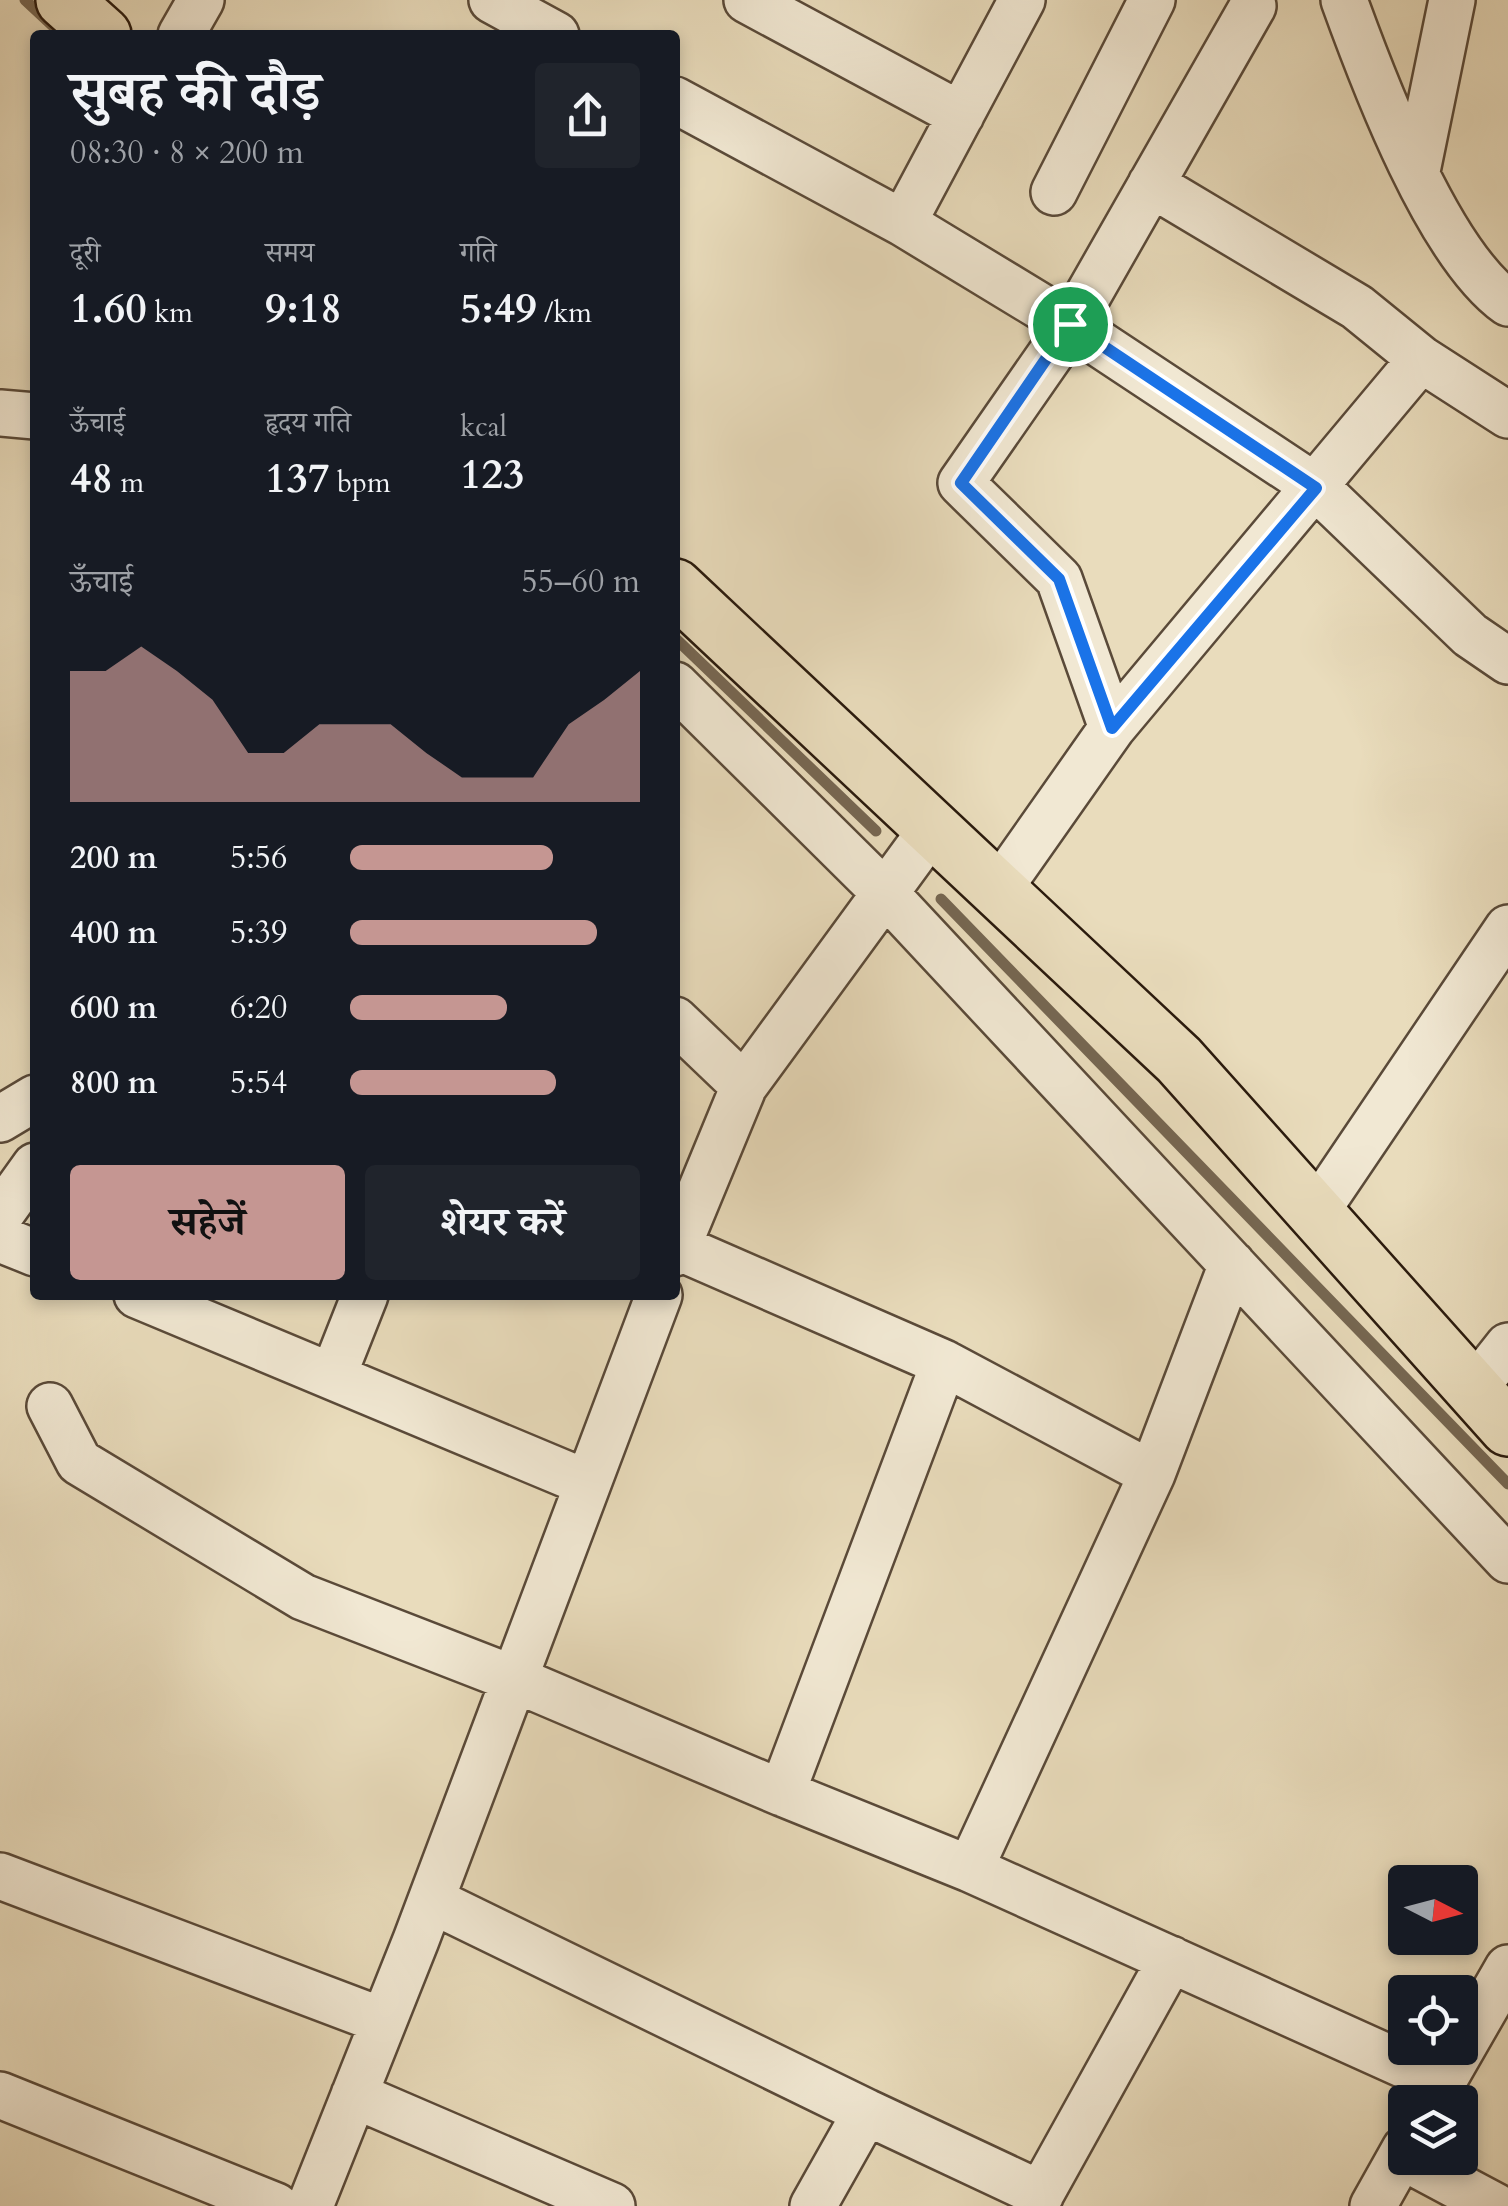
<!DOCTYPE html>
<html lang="hi">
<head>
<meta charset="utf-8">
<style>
	body { margin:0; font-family:Cardo,"Noto Serif Devanagari",serif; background:#20242c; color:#f1f3f6; height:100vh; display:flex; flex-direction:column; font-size:38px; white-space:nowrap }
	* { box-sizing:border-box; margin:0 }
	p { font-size:32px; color:#9ea1a6 }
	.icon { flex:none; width:55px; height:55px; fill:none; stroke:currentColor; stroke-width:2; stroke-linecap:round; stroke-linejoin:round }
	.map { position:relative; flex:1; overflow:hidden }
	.panel { position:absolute; left:30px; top:30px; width:650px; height:1270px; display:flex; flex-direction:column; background:#171b24; border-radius:10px; box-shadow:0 5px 15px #0003 }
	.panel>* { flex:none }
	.needle { width:65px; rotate:96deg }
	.fabs { position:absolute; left:1388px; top:1865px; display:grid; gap:20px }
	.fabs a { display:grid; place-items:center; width:90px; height:90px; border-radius:10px; background:#171b24; box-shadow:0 5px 15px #0003; font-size:50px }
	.pin { position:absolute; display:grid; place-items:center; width:85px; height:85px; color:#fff; margin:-42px; border:5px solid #fff; border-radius:50%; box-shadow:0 2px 10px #0007 }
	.round { display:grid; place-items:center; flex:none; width:105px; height:105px; border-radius:10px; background:#20242c }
	.summary { display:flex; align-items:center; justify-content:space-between; height:170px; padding:0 40px }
	h1 { font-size:55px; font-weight:700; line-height:75px }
	.figures { display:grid; grid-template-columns:repeat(3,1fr); gap:15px; height:170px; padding:10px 40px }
	.figures div { display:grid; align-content:center }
	.figures b { font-size:42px; font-weight:700 }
	.figures small { font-size:28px; font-weight:400 }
	.figures p { font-size:28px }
	.chart { height:280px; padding:20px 40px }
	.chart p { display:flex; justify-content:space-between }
	.chart svg { width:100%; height:180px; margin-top:10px; fill:#c59692; opacity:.7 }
	.action { display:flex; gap:20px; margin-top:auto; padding:20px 40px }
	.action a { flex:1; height:115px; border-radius:10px; background:#c59692; color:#111; font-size:40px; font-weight:700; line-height:115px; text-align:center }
	.action a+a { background:#20242c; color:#f1f3f6 }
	ul { padding:0 40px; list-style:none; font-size:32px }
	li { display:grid; grid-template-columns:160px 120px 1fr; align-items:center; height:75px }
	li i { height:25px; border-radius:12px; background:#c59692 }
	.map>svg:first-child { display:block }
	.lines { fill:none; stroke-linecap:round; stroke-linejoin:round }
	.stream { stroke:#766752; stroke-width:11 }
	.minor-casing { stroke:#5a4a39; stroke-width:50 }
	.major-casing { stroke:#2a1a0d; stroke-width:60 }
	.minor { stroke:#f1e8d3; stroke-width:45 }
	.major { stroke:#e9dcbc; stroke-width:55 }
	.route-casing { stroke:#fff; stroke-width:20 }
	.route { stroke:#1a73e8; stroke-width:12 }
</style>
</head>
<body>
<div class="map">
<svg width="1508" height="2206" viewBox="0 0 1508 2206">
	<rect width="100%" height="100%" fill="#e9dcbc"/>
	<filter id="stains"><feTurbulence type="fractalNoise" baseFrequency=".002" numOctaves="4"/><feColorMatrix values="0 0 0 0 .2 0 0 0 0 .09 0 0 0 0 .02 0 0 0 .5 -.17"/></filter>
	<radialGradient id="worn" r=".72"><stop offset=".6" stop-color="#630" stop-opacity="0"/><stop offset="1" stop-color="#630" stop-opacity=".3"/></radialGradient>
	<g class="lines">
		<path class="stream" d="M 25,0 L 55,28
			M 675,638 L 876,831
			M 941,899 L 1508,1484"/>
		<g class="minor-casing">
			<path id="minor" d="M 492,0 L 556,35
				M 747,0 L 961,115
				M 1344,0 C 1374,83 1438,253 1508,303
				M 1253,6 L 1071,325 L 1316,487 L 1470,635 L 1508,661
				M 181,35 L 201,0
				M 675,100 L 903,223
				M 1417,171 L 1452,0
				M 1151,184 L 1357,307 L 1421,359 L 1508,415
				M 1054,192 L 1152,0
				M 0,413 L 35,416
				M 675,685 L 885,893 L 1508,1560
				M 1112,728 L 1421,359
				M 998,890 L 1112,728 L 1059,579 L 961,483 L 1071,325 L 903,223 L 1022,0
				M 675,1020 L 744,1086
				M 0,1119 L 35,1098
				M 1316,1212 L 1508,928
				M 0,1215 L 35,1166
				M 0,1239 L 35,1253
				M 678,1247 L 944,1363 L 1152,1474
				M 675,1253 L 744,1086 L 932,829
				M 1232,1264 L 1152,1474 L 970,1869 L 1442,2082
				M 137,1295 L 587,1483
				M 333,1376 L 365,1295
				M 1474,1389 L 1508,1346
				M 50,1406 L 79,1462 L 303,1597 L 514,1679 L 782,1793 L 944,1363
				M 782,1793 L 970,1869
				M 0,1876 L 383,2021
				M 431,1900 L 866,2112 L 813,2206
				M 0,2095 L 276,2206
				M 354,2095 L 612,2206
				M 1431,2102 L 1508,1968
				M 866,2112 L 1041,2194
				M 1401,2156 L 1495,2206
				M 310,2206 L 416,1940 L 659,1295
				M 1034,2206 L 1171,1959
				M 1373,2206 L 1405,2149"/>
		</g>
		<g class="major-casing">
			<path id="major" d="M 64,0 L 103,35
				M 675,587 L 1179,1060 L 1508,1428"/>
		</g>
		<use href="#minor" class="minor"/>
		<use href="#major" class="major"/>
	</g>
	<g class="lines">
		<g class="route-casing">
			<path id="route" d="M 1070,324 L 1316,488 L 1112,728 L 1059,579 L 961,483 Z"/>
		</g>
		<use href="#route" class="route"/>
	</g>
	<rect width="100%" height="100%" filter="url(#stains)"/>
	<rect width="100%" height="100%" fill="url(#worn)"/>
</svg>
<div class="fabs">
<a><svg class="needle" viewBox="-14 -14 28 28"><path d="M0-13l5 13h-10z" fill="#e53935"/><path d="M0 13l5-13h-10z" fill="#9ea1a6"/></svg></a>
<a><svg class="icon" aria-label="locate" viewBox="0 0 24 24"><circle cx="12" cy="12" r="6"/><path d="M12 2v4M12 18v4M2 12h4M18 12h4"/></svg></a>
<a><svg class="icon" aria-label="layers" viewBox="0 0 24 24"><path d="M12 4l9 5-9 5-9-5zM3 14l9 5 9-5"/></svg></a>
</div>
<div class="pin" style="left:1070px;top:324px;background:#1e9e55"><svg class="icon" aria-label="arrive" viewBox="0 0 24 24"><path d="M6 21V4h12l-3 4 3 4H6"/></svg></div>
<section class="panel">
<div class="summary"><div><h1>सुबह की दौड़</h1><p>08:30 · 8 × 200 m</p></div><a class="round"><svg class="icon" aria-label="share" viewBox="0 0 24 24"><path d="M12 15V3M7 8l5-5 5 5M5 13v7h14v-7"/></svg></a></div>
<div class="figures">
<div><p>दूरी</p><b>1.60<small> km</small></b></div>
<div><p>समय</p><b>9:18</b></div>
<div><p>गति</p><b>5:49<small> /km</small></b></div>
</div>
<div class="figures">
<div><p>ऊँचाई</p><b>48<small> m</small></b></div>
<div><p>हृदय गति</p><b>137<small> bpm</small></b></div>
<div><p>kcal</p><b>123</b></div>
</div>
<div class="chart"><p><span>ऊँचाई</span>55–60 m</p>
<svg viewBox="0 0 160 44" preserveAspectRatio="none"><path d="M0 44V12L10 12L20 6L30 12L40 19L50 32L60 32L70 25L80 25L90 25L100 32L110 38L120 38L130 38L140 25L150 19L160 12V44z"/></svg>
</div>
<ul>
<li><b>200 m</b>5:56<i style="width:70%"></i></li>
<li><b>400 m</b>5:39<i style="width:85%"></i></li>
<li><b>600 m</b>6:20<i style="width:54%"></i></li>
<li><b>800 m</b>5:54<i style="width:71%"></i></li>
</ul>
<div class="action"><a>सहेजें</a><a>शेयर करें</a></div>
</section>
</div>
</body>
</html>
